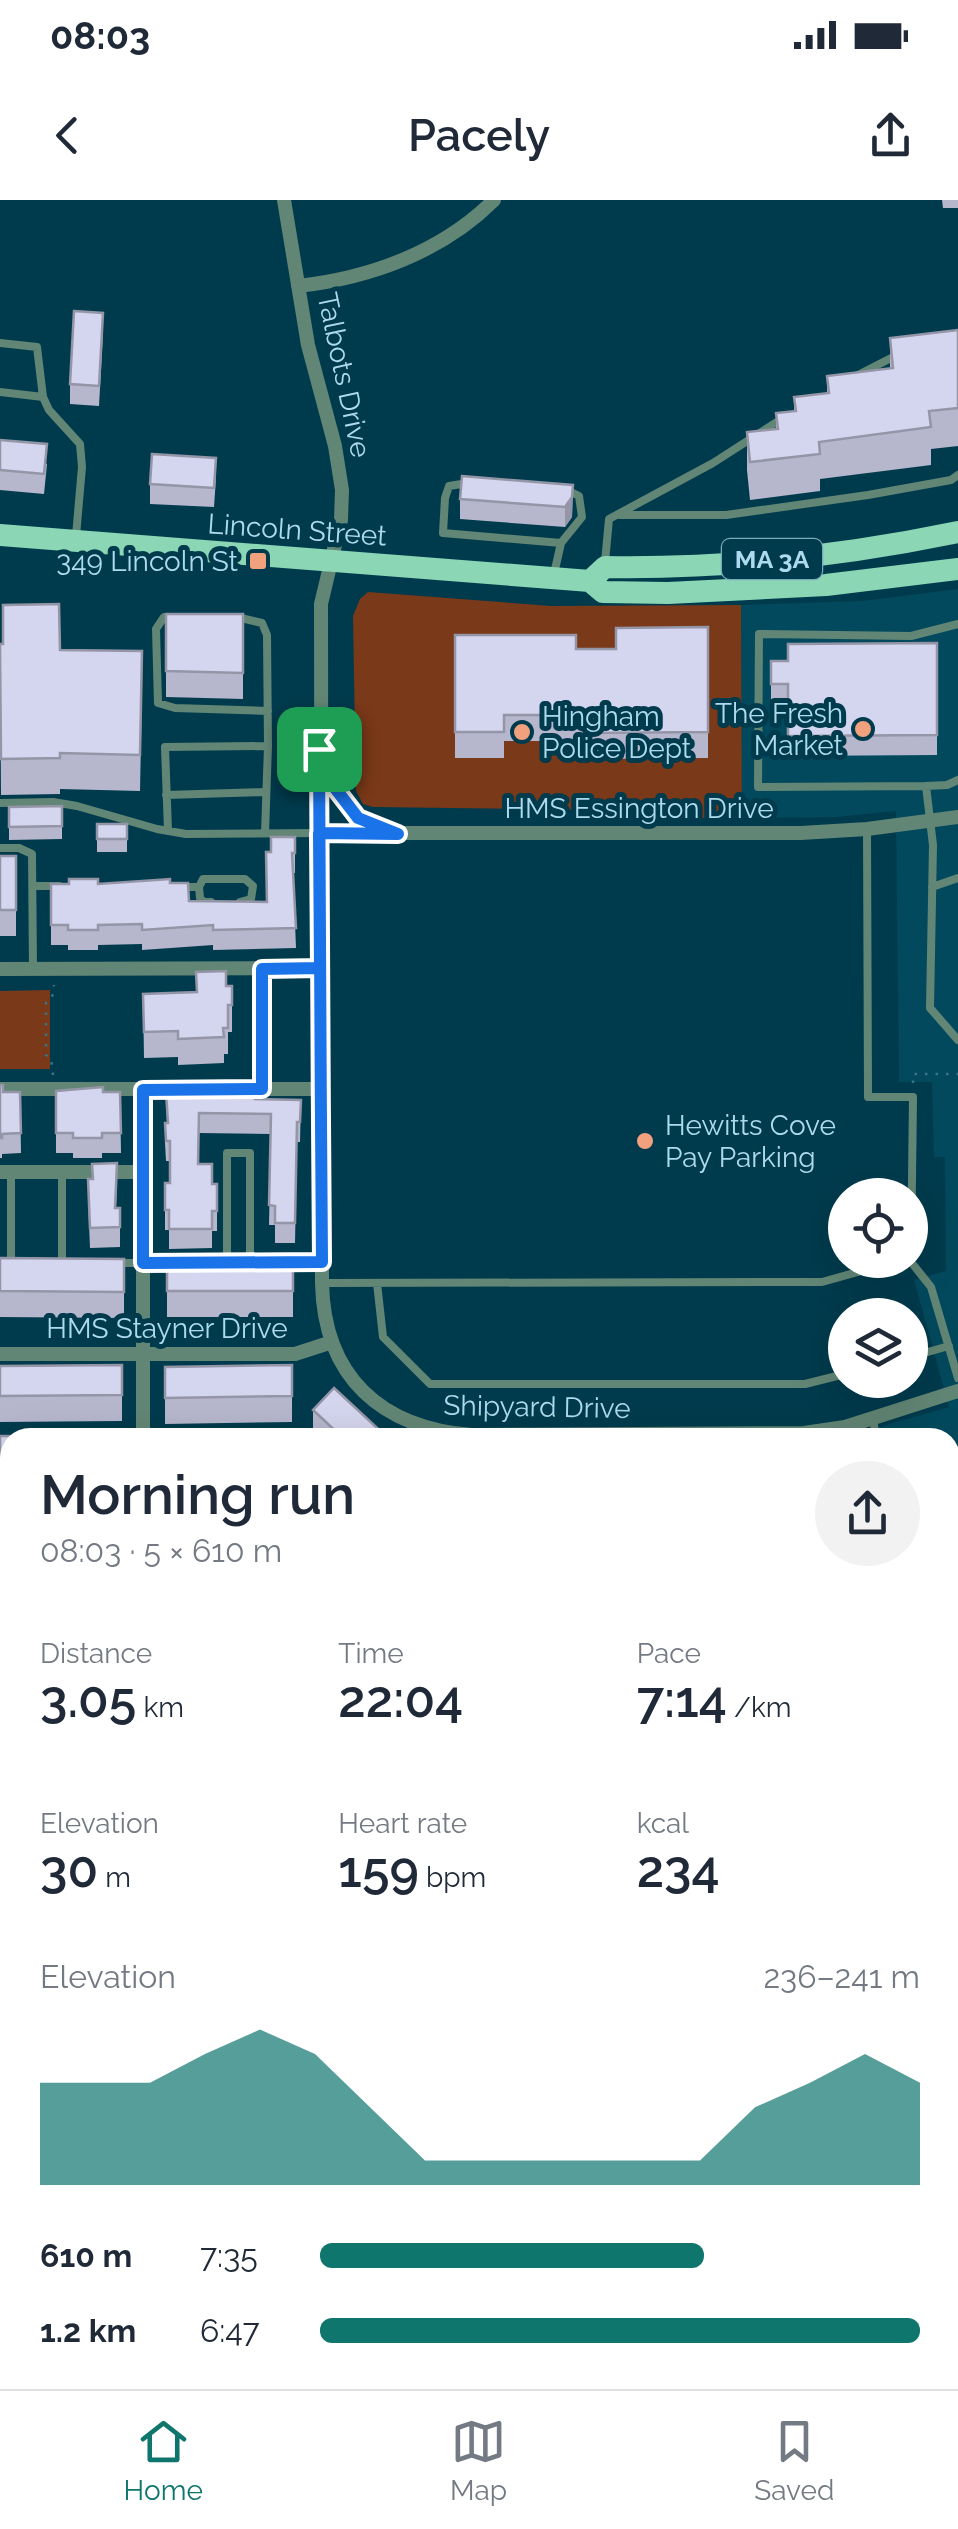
<!DOCTYPE html>
<html lang="en">
<head>
<meta charset="utf-8">
<style>
	body { margin:0; font-family:Raleway,sans-serif; background:#f2f2f3; color:#1f2937; height:100vh; display:flex; flex-direction:column; font-size:38px; white-space:nowrap }
	* { box-sizing:border-box; margin:0 }
	p { font-size:32px; color:#747a83 }
	.icon { flex:none; width:55px; height:55px; fill:none; stroke:currentColor; stroke-width:2; stroke-linecap:round; stroke-linejoin:round }
	.map { position:relative; flex:1; overflow:hidden }
	.side { position:absolute; left:0px; top:1228px; width:960px; height:962px; display:flex; flex-direction:column; background:#fff; border-radius:30px 30px 0 0; box-shadow:0 10px 40px #0002 }
	.side>* { flex:none }
	.tools { position:absolute; left:828px; top:978px; display:grid; gap:20px }
	.tools a { display:grid; place-items:center; width:100px; height:100px; border-radius:50%; background:#fff; box-shadow:0 10px 40px #0002; font-size:50px }
	.pin { position:absolute; display:grid; place-items:center; width:85px; height:85px; color:#fff; margin:-42px; border-radius:20px; box-shadow:0 5px 15px #0006 }
	.round { display:grid; place-items:center; flex:none; width:105px; height:105px; border-radius:52px; background:#f2f2f3 }
	.headline { display:flex; align-items:center; justify-content:space-between; height:170px; padding:0 40px }
	h1 { font-size:55px; font-weight:600; line-height:75px }
	.figures { display:grid; grid-template-columns:repeat(3,1fr); gap:15px; height:170px; padding:10px 40px }
	.figures div { display:grid; align-content:center }
	.figures b { font-size:50px; font-weight:600 }
	.figures small { font-size:28px; font-weight:400 }
	.figures p { font-size:28px }
	.chart { height:280px; padding:20px 40px }
	.chart p { display:flex; justify-content:space-between }
	.chart svg { width:100%; height:180px; margin-top:10px; fill:#0f766e; opacity:.7 }
	ul { padding:0 40px; list-style:none; font-size:32px }
	li { display:grid; grid-template-columns:160px 120px 1fr; align-items:center; height:75px }
	li i { height:25px; border-radius:12px; background:#0f766e }
	.status { display:flex; justify-content:space-between; align-items:center; height:70px; padding:0 50px; background:#fff; direction:ltr }
	.status svg { height:28px; fill:currentColor }
	header { display:flex; justify-content:space-between; align-items:center; height:130px; padding:0 40px; background:#fff; font-size:45px; font-weight:600 }
	.tab-bar { display:flex; justify-content:space-around; align-items:center; height:140px; border-top:2px solid #e0e1e3; background:#fff; font-size:28px; color:#747a83 }
	.tab-bar a { display:grid; justify-items:center; gap:5px }
	.tab-bar .on { color:#0f766e }
	.map>svg:first-child { display:block }
	.built { fill:#03495d }
	.green { fill:#7a3918 }
	.water { fill:#082029 }
	.lines { fill:none; stroke-linecap:round; stroke-linejoin:round }
	.ferry { stroke:#c8eaf8; stroke-width:2.5; stroke-dasharray:12 10; stroke-linecap:butt }
	.path { stroke:#3d7385; stroke-width:2.5; stroke-dasharray:2.5 8; stroke-linecap:butt }
	.lane { stroke:#628675; stroke-width:8 }
	.street { stroke:#628675; stroke-width:14 }
	.primary { stroke:#8ad6b5; stroke-width:22 }
	.wall { fill:#b6b7cd }
	.shaded-wall { fill:#9495a7 }
	.building { fill:#d4d5ee; stroke:#9495a7; stroke-width:2.5 }
	.route-casing { stroke:#fff; stroke-width:20 }
	.route { stroke:#1a73e8; stroke-width:12 }
	.poi-dot { fill:#f1a17d; stroke:#003b4d; stroke-width:4 }
	.labels { text-anchor:middle; dominant-baseline:central; stroke-width:10; stroke-linejoin:round; paint-order:stroke }
	.shield { fill:#003b4d; stroke:#79aabc; stroke-width:2.5 }
	.shield-label { font-size:25px; font-weight:bold; fill:#addaec }
	.street-label { font-size:28px; fill:#addaec; stroke:#003b4d }
	.poi-label { font-size:28px; fill:#addaec; stroke:#003b4d; text-anchor:end }
</style>
</head>
<body>
<div class="status"><b>08:03</b><svg viewBox="0 0 49 12"><path d="M0 12V9h3v3zM5 12V6h3v6zM10 12V3h3v9zM15 12V0h3v12zM26 1h20v11H26zM47 4h2v5h-2z"/></svg></div>
<header><svg class="icon" aria-label="back" viewBox="0 0 24 24"><path d="M15 5l-7 7 7 7"/></svg>Pacely<svg class="icon" aria-label="share" viewBox="0 0 24 24"><path d="M12 15V3M7 8l5-5 5 5M5 13v7h14v-7"/></svg></header>
<div class="map">
<svg width="958" height="2189" viewBox="0 0 958 2189">
	<rect width="100%" height="100%" fill="#003b4d"/>
	<path class="built" d="M 958,389 L 958,1300 L 950,1302 L 950,1238 L 845,1237 L 949,1207 L 914,1080 L 946,1071 L 945,957 L 934,957 L 932,882 L 899,882 L 896,611 L 836,617 L 742,618 L 741,405 L 863,401 Z"/>
	<path class="green" d="M 368,392 L 551,406 L 741,405 L 742,618 L 658,618 L 596,610 L 373,607 L 363,604 L 356,591 L 353,416 L 360,399 Z
		M 50,790 L 50,869 L 0,869 L 0,791 Z"/>
	<path class="water" d="M 958,1308 L 958,2040 L 950,2049 L 950,1311 Z
		M 0,1508 L 10,1509 L 10,2180 L 727,2180 L 726,2189 L 0,2189 Z"/>
	<g class="lines">
		<path class="ferry" d="M 376,2189 L 378,2180
			M 424,2189 L 425,2180
			M 471,2189 L 473,2180
			M 519,2189 L 522,2180
			M 573,2189 L 576,2180"/>
		<path class="path" d="M 53,875 L 51,858 L 46,855 L 46,803 L 52,798 L 54,785
			M 913,883 L 913,874 L 958,874
			M 886,1232 L 897,1230 L 899,1238
			M 950,1306 L 958,1303
			M 0,1485 L 10,1485"/>
		<path class="lane" d="M 0,143 L 37,147 L 43,197 L 49,210 L 80,244 L 82,267 L 76,336
			M 856,176 L 897,155
			M 0,192 L 43,197
			M 468,283 L 449,286 L 445,298 L 443,333 L 561,343
			M 620,315 L 726,315 L 868,295 L 951,280 L 958,275
			M 605,362 L 609,319 L 713,263 L 783,218
			M 554,374 L 561,343 L 582,317 L 579,296 L 567,290
			M 173,417 L 164,417 L 156,429 L 158,503 L 175,508 L 268,511
			M 237,417 L 262,423 L 267,435 L 268,546
			M 958,580 L 947,585 L 926,586 L 933,645 L 930,808 L 958,840
			M 926,586 L 758,587 L 759,434 L 911,436 L 958,424
			M 166,595 L 266,592
			M 0,603 L 53,602 L 77,606 L 157,629 L 186,634 L 319,633
			M 867,629 L 868,897 L 913,897 L 911,1062 L 931,1087 L 958,1178
			M 168,631 L 165,547 L 268,546 L 265,633
			M 0,648 L 19,648 L 32,654 L 33,769
			M 33,686 L 59,686
			M 183,687 L 199,687 L 200,698 L 204,702 L 211,702
			M 199,687 L 203,679 L 245,679 L 253,686 L 251,699 L 240,702
			M 932,687 L 958,678
			M 262,769 L 262,889
			M 11,972 L 11,1064
			M 62,972 L 62,1063
			M 116,1063 L 177,1063
			M 227,1063 L 227,953 L 250,953 L 250,1064
			M 286,1063 L 322,1063
			M 322,1083 L 822,1082 L 897,1061 L 911,1062
			M 377,1083 L 383,1137 L 430,1184 L 805,1184 L 845,1174
			M 910,1157 L 949,1146
			M 873,1218 L 876,1238"/>
		<path class="street" d="M 284,0 L 308,145 L 335,246 L 342,290 L 341,320 L 321,404 L 322,1083 C 324,1177 381,1228 472,1235 L 804,1233 L 845,1227 L 958,1191
			M 298,86 C 370,78 442,52 494,0
			M 322,556 C 339,598 345,613 387,630
			M 319,633 L 801,633 L 867,629 L 958,617
			M 0,769 L 320,768
			M 0,889 L 321,889
			M 0,972 L 143,972
			M 0,1154 L 295,1154 L 332,1142
			M 143,1238 L 143,890"/>
		<path class="primary" d="M 0,335 L 590,381 L 603,392 L 668,393 L 826,385 L 958,369
			M 590,381 L 605,367 C 723,369 842,356 958,332"/>
	</g>
	<path class="wall" d="M 942,0 L 958,0 L 958,8 L 943,8 Z
		M 958,130 L 958,246 L 931,249 L 931,265 L 820,279 L 820,291 L 750,300 L 747,270 L 747,232 L 776,229 L 776,213 L 794,211 L 794,197 L 827,194 L 827,176 L 890,169 L 890,138 Z
		M 103,133 L 99,206 L 70,204 L 70,184 Z
		M 0,240 L 47,264 L 44,294 L 0,290 Z
		M 216,278 L 214,307 L 150,304 L 150,284 Z
		M 573,285 L 572,317 L 565,327 L 460,319 L 460,299 Z
		M 166,414 L 243,414 L 243,499 L 166,497 Z
		M 708,427 L 708,558 L 582,559 L 582,541 L 504,541 L 504,558 L 455,558 L 455,435 L 576,449 L 616,449 Z
		M 937,443 L 937,555 L 788,556 L 788,504 L 771,504 L 771,461 L 788,461 Z
		M 0,444 L 60,450 L 142,488 L 140,591 L 60,589 L 60,594 L 1,595 Z
		M 62,606 L 62,639 L 9,640 L 9,607 Z
		M 97,624 L 127,624 L 127,652 L 97,652 Z
		M 295,637 L 295,673 L 293,673 L 296,748 L 213,750 L 213,745 L 142,750 L 142,744 L 98,745 L 98,750 L 68,750 L 68,745 L 51,745 L 51,684 L 170,683 L 189,701 L 267,702 L 271,652 Z
		M 0,656 L 16,656 L 16,736 L 0,736 Z
		M 226,786 L 232,786 L 232,832 L 228,832 L 228,854 L 224,854 L 224,863 L 178,865 L 178,857 L 144,858 L 143,794 L 196,792 Z
		M 0,885 L 3,892 L 20,892 L 21,953 L 2,954 L 2,958 L 0,958 Z
		M 56,891 L 120,892 L 121,953 L 102,953 L 102,958 L 73,958 L 73,953 L 56,953 Z
		M 166,892 L 255,899 L 301,900 L 300,942 L 297,942 L 295,1043 L 275,1043 L 275,1025 L 269,1025 L 271,934 L 199,933 L 198,964 L 212,984 L 217,984 L 217,1031 L 212,1031 L 212,1048 L 169,1049 L 169,1030 L 165,1030 L 165,983 L 170,983 L 170,961 L 166,961 L 165,943 L 165,923 L 167,923 Z
		M 117,983 L 116,1008 L 120,1008 L 120,1047 L 90,1048 L 88,999 Z
		M 0,1058 L 124,1059 L 124,1118 L 0,1117 Z
		M 167,1059 L 293,1059 L 293,1117 L 167,1117 Z
		M 122,1165 L 122,1221 L 0,1222 L 0,1166 Z
		M 292,1165 L 292,1222 L 165,1224 L 165,1167 Z
		M 313,1210 L 388,1238 L 321,1238 L 313,1230 Z
		M 0,1236 L 10,1238 L 10,1382 L 5,1382 L 5,1390 L 0,1390 Z
		M 0,1409 L 10,1409 L 10,1467 L 0,1467 Z"/>
	<path class="shaded-wall" d="M 573,285 L 572,317 L 565,327 L 565,307 Z"/>
	<path class="building" d="M 74,111 L 103,113 L 99,186 L 70,184 Z
		M 958,130 L 958,208 L 929,211 L 931,227 L 819,242 L 820,254 L 750,262 L 747,232 L 778,229 L 776,213 L 796,211 L 794,197 L 829,193 L 827,176 L 893,168 L 890,138 Z
		M 0,240 L 47,244 L 44,274 L 0,270 Z
		M 152,254 L 216,258 L 214,288 L 150,284 Z
		M 462,276 L 573,285 L 572,297 L 565,307 L 460,299 Z
		M 59,404 L 60,450 L 142,451 L 140,555 L 60,553 L 60,558 L 1,559 L 0,444 L 3,444 L 3,405 Z
		M 166,414 L 243,414 L 243,473 L 166,471 Z
		M 708,427 L 708,532 L 582,533 L 582,515 L 504,515 L 504,532 L 455,532 L 455,435 L 576,435 L 576,449 L 616,449 L 616,428 Z
		M 937,443 L 937,535 L 788,536 L 788,484 L 771,484 L 771,461 L 788,461 L 788,444 Z
		M 62,606 L 62,626 L 9,627 L 9,607 Z
		M 97,624 L 127,624 L 127,639 L 97,639 Z
		M 271,637 L 295,637 L 295,653 L 292,653 L 296,728 L 213,730 L 213,725 L 142,730 L 142,724 L 98,725 L 98,730 L 68,730 L 68,725 L 51,725 L 51,684 L 69,684 L 69,679 L 98,679 L 98,684 L 170,679 L 170,683 L 188,683 L 189,701 L 267,702 L 266,652 L 271,652 Z
		M 0,656 L 16,656 L 16,710 L 0,710 Z
		M 226,771 L 226,786 L 232,786 L 232,805 L 228,805 L 228,828 L 223,828 L 224,837 L 178,839 L 178,831 L 144,832 L 143,794 L 197,792 L 196,772 Z
		M 0,885 L 3,885 L 3,892 L 20,892 L 21,933 L 2,934 L 2,938 L 0,938 Z
		M 103,887 L 103,892 L 120,892 L 121,933 L 102,933 L 102,938 L 73,938 L 73,933 L 56,933 L 56,891 Z
		M 209,887 L 255,887 L 255,899 L 301,900 L 300,922 L 297,922 L 295,1023 L 275,1023 L 275,1006 L 269,1005 L 271,914 L 199,913 L 198,964 L 212,964 L 212,984 L 217,984 L 217,1011 L 212,1011 L 212,1029 L 169,1029 L 169,1010 L 165,1010 L 165,983 L 170,983 L 170,941 L 166,941 L 165,923 L 168,923 L 166,892 L 209,890 Z
		M 117,963 L 115,1008 L 120,1008 L 120,1027 L 90,1028 L 88,979 L 93,979 L 92,964 Z
		M 0,1058 L 124,1059 L 124,1092 L 0,1091 Z
		M 167,1059 L 293,1059 L 293,1091 L 167,1091 Z
		M 122,1165 L 122,1195 L 0,1196 L 0,1166 Z
		M 292,1165 L 292,1196 L 165,1198 L 165,1167 Z
		M 334,1188 L 388,1238 L 343,1238 L 313,1210 Z
		M 0,1236 L 14,1236 L 10,1238 L 10,1355 L 5,1355 L 5,1364 L 0,1364 Z
		M 0,1409 L 10,1409 L 10,1441 L 0,1441 Z"/>
	<g class="lines">
		<g class="route-casing">
			<path id="route" d="M 319,549 C 319,720 321,891 322,1062 L 143,1063 L 143,890 L 262,889 L 262,769 L 320,768 L 319,633 L 398,634 L 358,618 L 335,588 L 319,549"/>
		</g>
		<use href="#route" class="route"/>
	</g>
	<g class="poi-dot">
		<rect x="248" y="351" width="20" height="20" rx="5"/>
		<circle cx="863" cy="529" r="10"/>
		<circle cx="522" cy="532" r="10"/>
		<circle cx="645" cy="941" r="10"/>
	</g>
	<g class="labels">
		<rect class="shield" x="722" y="339" width="100" height="40" rx="8"/>
		<g class="shield-label">
			<text x="772" y="359">MA 3A</text>
		</g>
		<g class="street-label">
			<text transform="translate(344 175) rotate(78)">Talbots Drive</text>
			<text transform="translate(297 330) rotate(4)">Lincoln Street</text>
			<text x="639" y="608">HMS Essington Drive</text>
			<text x="167" y="1128">HMS Stayner Drive</text>
			<text transform="translate(537 1207) rotate(1)">Shipyard Drive</text>
		</g>
		<g class="poi-label">
			<text x="238" y="361">349 Lincoln St</text>
			<text x="843" y="513">The Fresh<tspan x="843" dy="32">Market</tspan></text>
			<text x="542" y="516" text-anchor="start">Hingham<tspan x="542" dy="32">Police Dept</tspan></text>
			<text x="665" y="925" text-anchor="start">Hewitts Cove<tspan x="665" dy="32">Pay Parking</tspan></text>
		</g>
	</g>
</svg>
<div class="tools">
<a><svg class="icon" aria-label="locate" viewBox="0 0 24 24"><circle cx="12" cy="12" r="6"/><path d="M12 2v4M12 18v4M2 12h4M18 12h4"/></svg></a>
<a><svg class="icon" aria-label="layers" viewBox="0 0 24 24"><path d="M12 4l9 5-9 5-9-5zM3 14l9 5 9-5"/></svg></a>
</div>
<div class="pin" style="left:319px;top:549px;background:#1e9e55"><svg class="icon" aria-label="arrive" viewBox="0 0 24 24"><path d="M6 21V4h12l-3 4 3 4H6"/></svg></div>
<section class="side">
<div class="headline"><div><h1>Morning run</h1><p>08:03 · 5 × 610 m</p></div><a class="round"><svg class="icon" aria-label="share" viewBox="0 0 24 24"><path d="M12 15V3M7 8l5-5 5 5M5 13v7h14v-7"/></svg></a></div>
<div class="figures">
<div><p>Distance</p><b>3.05<small> km</small></b></div>
<div><p>Time</p><b>22:04</b></div>
<div><p>Pace</p><b>7:14<small> /km</small></b></div>
</div>
<div class="figures">
<div><p>Elevation</p><b>30<small> m</small></b></div>
<div><p>Heart rate</p><b>159<small> bpm</small></b></div>
<div><p>kcal</p><b>234</b></div>
</div>
<div class="chart"><p><span>Elevation</span>236–241 m</p>
<svg viewBox="0 0 160 44" preserveAspectRatio="none"><path d="M0 44V19L10 19L20 19L30 12L40 6L50 12L60 25L70 38L80 38L90 38L100 38L110 38L120 38L130 25L140 19L150 12L160 19V44z"/></svg>
</div>
<ul>
<li><b>610 m</b>7:35<i style="width:64%"></i></li>
<li><b>1.2 km</b>6:47<i style="width:100%"></i></li>
</ul>
</section>
</div>
<nav class="tab-bar">
<a class="on"><svg class="icon" aria-label="home" viewBox="0 0 24 24"><path d="M3 11l9-7 9 7M6 9v11h12V9"/></svg>Home</a>
<a><svg class="icon" aria-label="map" viewBox="0 0 24 24"><path d="M3 6l6-2 6 2 6-2v14l-6 2-6-2-6 2zM9 4v14M15 6v14"/></svg>Map</a>
<a><svg class="icon" aria-label="saved" viewBox="0 0 24 24"><path d="M7 4h10v16l-5-4-5 4z"/></svg>Saved</a>
</nav>
</body>
</html>
